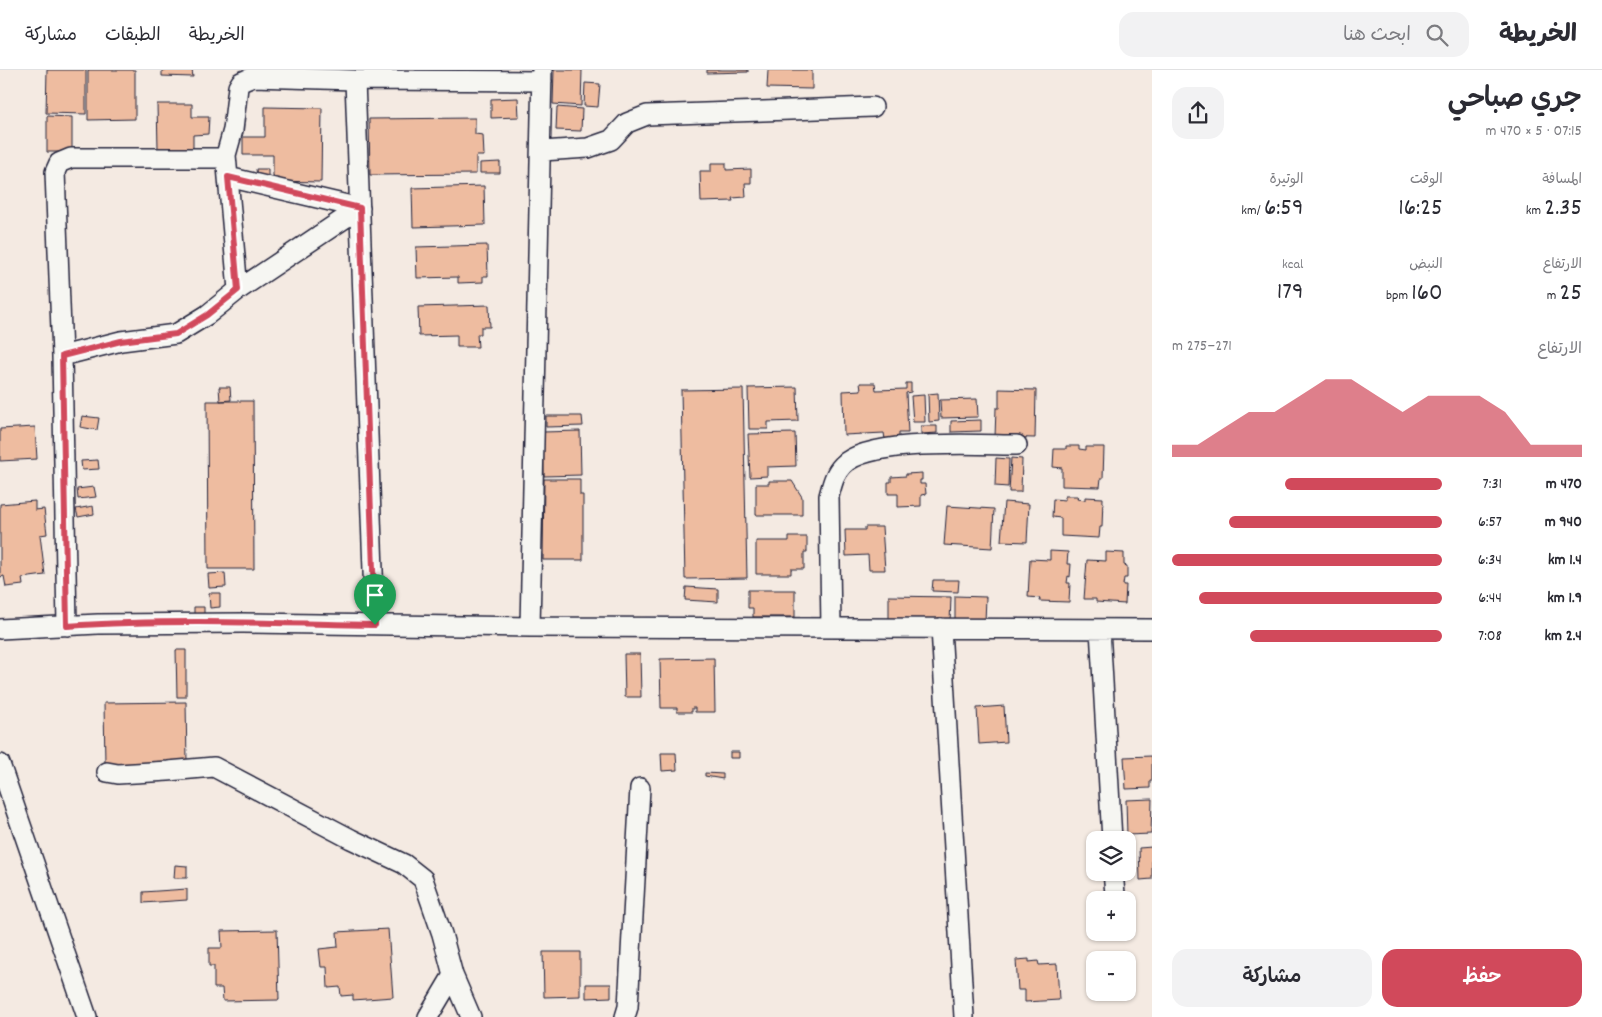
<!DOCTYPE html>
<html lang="ar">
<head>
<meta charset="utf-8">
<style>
	body { margin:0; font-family:Dekko,"Playpen Sans Arabic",sans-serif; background:#f2f2f3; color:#2b2b33; direction:rtl; height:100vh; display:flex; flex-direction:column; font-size:19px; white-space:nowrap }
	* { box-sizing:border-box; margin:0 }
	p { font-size:16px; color:#7c7c81 }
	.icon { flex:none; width:28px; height:28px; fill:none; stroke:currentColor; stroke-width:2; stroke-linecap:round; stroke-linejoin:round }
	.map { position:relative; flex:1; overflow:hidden; direction:ltr }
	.panel { display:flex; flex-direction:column; background:#fff; width:450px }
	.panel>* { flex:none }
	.controls { position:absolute; left:1086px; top:761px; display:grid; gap:10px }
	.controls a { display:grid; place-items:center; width:50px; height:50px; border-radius:10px; background:#fff; box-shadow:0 1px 4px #0004; font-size:25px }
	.pin { position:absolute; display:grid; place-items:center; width:42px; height:42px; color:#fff; margin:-51px -21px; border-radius:50% 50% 50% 0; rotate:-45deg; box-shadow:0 0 5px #0007 }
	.pin .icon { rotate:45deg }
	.round { display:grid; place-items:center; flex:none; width:52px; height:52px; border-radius:15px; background:#f2f2f3 }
	.head { display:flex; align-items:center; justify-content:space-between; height:85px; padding:0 20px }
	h1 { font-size:28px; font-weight:600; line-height:38px }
	.metrics { display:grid; grid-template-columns:repeat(3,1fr); gap:8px; height:85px; padding:5px 20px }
	.metrics div { display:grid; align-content:center }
	.metrics b { font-size:25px; font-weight:600 }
	.metrics small { font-size:14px; font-weight:400 }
	.metrics p { font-size:14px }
	.chart { height:140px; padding:10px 20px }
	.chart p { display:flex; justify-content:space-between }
	.chart svg { width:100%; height:90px; margin-top:5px; fill:#d1495b; opacity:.7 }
	.action { display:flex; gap:10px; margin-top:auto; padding:10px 20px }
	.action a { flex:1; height:58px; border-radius:15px; background:#d1495b; color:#fff; font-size:20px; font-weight:600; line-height:58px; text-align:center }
	.action a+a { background:#f2f2f3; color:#2b2b33 }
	ul { padding:0 20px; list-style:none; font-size:16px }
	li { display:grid; grid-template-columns:80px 60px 1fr; align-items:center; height:38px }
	li i { height:12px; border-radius:6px; background:#d1495b }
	header { display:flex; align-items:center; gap:30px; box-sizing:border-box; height:70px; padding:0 25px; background:#fff; border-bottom:1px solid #e1e1e2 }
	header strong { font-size:24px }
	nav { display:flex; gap:28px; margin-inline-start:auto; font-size:18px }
	.search { width:350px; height:45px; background:#f2f2f3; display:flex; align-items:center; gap:12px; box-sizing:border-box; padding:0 18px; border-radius:15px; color:#7c7c81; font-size:19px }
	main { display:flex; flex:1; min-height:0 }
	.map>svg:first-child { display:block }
	.building { fill:#eebca0; stroke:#22223b }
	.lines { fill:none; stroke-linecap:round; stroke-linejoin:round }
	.street-casing { stroke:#22223b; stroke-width:22 }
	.street { stroke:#f6f6f2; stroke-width:19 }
	.route-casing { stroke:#fff; stroke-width:10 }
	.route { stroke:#d1495b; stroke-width:6 }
</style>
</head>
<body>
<header>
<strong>الخريطة</strong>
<div class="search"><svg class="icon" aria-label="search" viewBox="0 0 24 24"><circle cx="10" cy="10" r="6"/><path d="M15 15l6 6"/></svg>ابحث هنا</div>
<nav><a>الخريطة</a><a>الطبقات</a><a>مشاركة</a></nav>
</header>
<main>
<section class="panel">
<div class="head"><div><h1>جري صباحي</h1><p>07:15 · 5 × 470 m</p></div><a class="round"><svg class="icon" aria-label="share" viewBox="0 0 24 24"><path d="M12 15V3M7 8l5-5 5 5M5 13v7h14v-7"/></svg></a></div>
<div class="metrics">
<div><p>المسافة</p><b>2.35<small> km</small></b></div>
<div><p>الوقت</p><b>16:25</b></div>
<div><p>الوتيرة</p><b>6:59<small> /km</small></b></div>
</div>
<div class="metrics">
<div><p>الارتفاع</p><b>25<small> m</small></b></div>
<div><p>النبض</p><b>160<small> bpm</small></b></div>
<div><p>kcal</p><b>179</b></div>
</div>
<div class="chart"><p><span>الارتفاع</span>271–275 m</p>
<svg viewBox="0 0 160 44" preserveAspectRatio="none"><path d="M0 44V38L10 38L20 30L30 22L40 22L50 14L60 6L70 6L80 14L90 22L100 14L110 14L120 14L130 22L140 38L150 38L160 38V44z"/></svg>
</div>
<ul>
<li><b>470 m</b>7:31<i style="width:58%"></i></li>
<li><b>940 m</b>6:57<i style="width:79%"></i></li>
<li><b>1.4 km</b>6:34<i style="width:100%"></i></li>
<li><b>1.9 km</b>6:44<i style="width:90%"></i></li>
<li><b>2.4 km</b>7:08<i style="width:71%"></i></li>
</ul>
<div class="action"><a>حفظ</a><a>مشاركة</a></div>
</section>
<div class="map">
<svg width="1152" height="947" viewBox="0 0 1152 947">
	<rect width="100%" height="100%" fill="#f4eae2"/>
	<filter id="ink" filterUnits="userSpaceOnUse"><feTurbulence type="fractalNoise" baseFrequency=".02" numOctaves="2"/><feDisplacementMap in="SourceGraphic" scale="10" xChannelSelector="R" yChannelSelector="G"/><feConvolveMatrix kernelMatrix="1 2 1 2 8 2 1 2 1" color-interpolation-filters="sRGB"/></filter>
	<g filter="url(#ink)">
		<path class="building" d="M 47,0 L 86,0 L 86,44 L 46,43 Z
			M 88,0 L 135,0 L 135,49 L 88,50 Z
			M 162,0 L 192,0 L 193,7 L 162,6 Z
			M 554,0 L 582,0 L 581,36 L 553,34 Z
			M 707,0 L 748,0 L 748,2 L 707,3 Z
			M 768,0 L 812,0 L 812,19 L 767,18 Z
			M 585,13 L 600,14 L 598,37 L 584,36 Z
			M 518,28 L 519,47 L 491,48 L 491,29 Z
			M 157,34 L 192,34 L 192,47 L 209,47 L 208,64 L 193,65 L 193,78 L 158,78 Z
			M 265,37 L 322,38 L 321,112 L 273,111 L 273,85 L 243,85 L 243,67 L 265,67 Z
			M 557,37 L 582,39 L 581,61 L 556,60 Z
			M 47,46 L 72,47 L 72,82 L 47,82 Z
			M 475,48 L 475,64 L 483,65 L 484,86 L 476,86 L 476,104 L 370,105 L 369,49 Z
			M 500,92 L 500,103 L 480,103 L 480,93 Z
			M 711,93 L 726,93 L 726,100 L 751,99 L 751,113 L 745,113 L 746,127 L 732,128 L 733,131 L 701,132 L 700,101 L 711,101 Z
			M 256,99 L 268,99 L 268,107 L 257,107 Z
			M 484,116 L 485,155 L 413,157 L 412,118 Z
			M 487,175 L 488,206 L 483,206 L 483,212 L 458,213 L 458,207 L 417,208 L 416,177 Z
			M 489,235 L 490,257 L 481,257 L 481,264 L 477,264 L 478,277 L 457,277 L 457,265 L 419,266 L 418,237 Z
			M 860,313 L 875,313 L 876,320 L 906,319 L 906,313 L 911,313 L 911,322 L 906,323 L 908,363 L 899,363 L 899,368 L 885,369 L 884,363 L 844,365 L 843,321 L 861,320 Z
			M 219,317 L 230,317 L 231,330 L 220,331 Z
			M 797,317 L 798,351 L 768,352 L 768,359 L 749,359 L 748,318 Z
			M 743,319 L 747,508 L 685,509 L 681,320 Z
			M 999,319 L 1036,320 L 1035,368 L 995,367 L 996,338 L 999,338 Z
			M 938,323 L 939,351 L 929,352 L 928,324 Z
			M 924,325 L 925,352 L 913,352 L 911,326 Z
			M 977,329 L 978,347 L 941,348 L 940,330 Z
			M 207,331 L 253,331 L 254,499 L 208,499 Z
			M 82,346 L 99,348 L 97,360 L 80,357 Z
			M 546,346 L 582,346 L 583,356 L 546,357 Z
			M 981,350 L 981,361 L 951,362 L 951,351 Z
			M 921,356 L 937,356 L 937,363 L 921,364 Z
			M 35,357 L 37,389 L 0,391 L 0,359 Z
			M 580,361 L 581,405 L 544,406 L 543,362 Z
			M 795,363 L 796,396 L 767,397 L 767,406 L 750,407 L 748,364 Z
			M 1066,376 L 1079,376 L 1079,379 L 1086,380 L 1086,377 L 1104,377 L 1103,408 L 1101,408 L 1100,417 L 1062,416 L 1062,398 L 1053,397 L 1054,379 L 1066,379 Z
			M 996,388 L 1009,389 L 1008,417 L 995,416 Z
			M 1011,388 L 1022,389 L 1021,422 L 1009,422 Z
			M 98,390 L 99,399 L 82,400 L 81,391 Z
			M 922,403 L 922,410 L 920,410 L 920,414 L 925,414 L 926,424 L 921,425 L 921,436 L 898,437 L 898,424 L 888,424 L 888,412 L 891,412 L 891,407 L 906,406 L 906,404 Z
			M 544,409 L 580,409 L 580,425 L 583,425 L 583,490 L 543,490 Z
			M 769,411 L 792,411 L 802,427 L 802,445 L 756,445 L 756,414 L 769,414 Z
			M 94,417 L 96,427 L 78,429 L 77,419 Z
			M 1065,426 L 1078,426 L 1077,429 L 1085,430 L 1085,427 L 1103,428 L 1102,457 L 1100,457 L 1099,468 L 1061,466 L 1061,448 L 1052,447 L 1053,429 L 1065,430 Z
			M 35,431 L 35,440 L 44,439 L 47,464 L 40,465 L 45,505 L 22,508 L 23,515 L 6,517 L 4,506 L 0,507 L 0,434 Z
			M 1004,432 L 1029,434 L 1027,472 L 1001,471 Z
			M 93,436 L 94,444 L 78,447 L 76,439 Z
			M 947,436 L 994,439 L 992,478 L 944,475 Z
			M 865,457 L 882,457 L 885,500 L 869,500 L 868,485 L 846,486 L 845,460 L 865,460 Z
			M 789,467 L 807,467 L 807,482 L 804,482 L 804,499 L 791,499 L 791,504 L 756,504 L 756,471 L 789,471 Z
			M 1050,481 L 1068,482 L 1067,494 L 1071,494 L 1070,507 L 1068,506 L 1067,513 L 1070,513 L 1069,532 L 1039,531 L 1040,528 L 1028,527 L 1030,489 L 1050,490 Z
			M 1106,482 L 1124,483 L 1124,495 L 1127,496 L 1127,508 L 1124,508 L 1123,515 L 1126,515 L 1125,534 L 1096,532 L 1096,529 L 1084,529 L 1087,490 L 1106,491 Z
			M 225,503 L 226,517 L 209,518 L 208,504 Z
			M 933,510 L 959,510 L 958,522 L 932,521 Z
			M 686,517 L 718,519 L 718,532 L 685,530 Z
			M 748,520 L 795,520 L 795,547 L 753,547 L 753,538 L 748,538 Z
			M 209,523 L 220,523 L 220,537 L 210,538 Z
			M 889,526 L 951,527 L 950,553 L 889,552 Z
			M 955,526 L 986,527 L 985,552 L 955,551 Z
			M 194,537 L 204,537 L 204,545 L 194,545 Z
			M 176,580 L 186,580 L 186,627 L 177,627 Z
			M 624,584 L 640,584 L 641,627 L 625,627 Z
			M 714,588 L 715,642 L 695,642 L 695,638 L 692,638 L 692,642 L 677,642 L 677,638 L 661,638 L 660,589 Z
			M 186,632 L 187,693 L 105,694 L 104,633 Z
			M 1004,636 L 1006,672 L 979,674 L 977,638 Z
			M 730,682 L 739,682 L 739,688 L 730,688 Z
			M 661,683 L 676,683 L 677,700 L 662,701 Z
			M 1152,686 L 1152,711 L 1150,711 L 1150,718 L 1126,719 L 1124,687 Z
			M 705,703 L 723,704 L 723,709 L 705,706 Z
			M 1152,729 L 1151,764 L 1127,765 L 1126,730 Z
			M 1152,777 L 1152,809 L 1140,810 L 1139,778 Z
			M 175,795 L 187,796 L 187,808 L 174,808 Z
			M 187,819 L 187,830 L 143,833 L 143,822 Z
			M 388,859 L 393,927 L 353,930 L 353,925 L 341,926 L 340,917 L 328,918 L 327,897 L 321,897 L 319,879 L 338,877 L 337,862 Z
			M 277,860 L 279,930 L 223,931 L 222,918 L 214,918 L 214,896 L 209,896 L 209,878 L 222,878 L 221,861 Z
			M 543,882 L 580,882 L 580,926 L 544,927 Z
			M 1029,889 L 1029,892 L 1038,891 L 1039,895 L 1057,894 L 1059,930 L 1025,932 L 1025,920 L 1018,920 L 1016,890 Z
			M 586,914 L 611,914 L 611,927 L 586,928 Z"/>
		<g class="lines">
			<g class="street-casing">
				<path id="street" d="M 355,10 L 375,555
					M 542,81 L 588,78 L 611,70 L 627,53 L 647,45 L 873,37
					M 228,107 L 360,138
					M 238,220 L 226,85 L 233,60 L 238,17 L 241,12 L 253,7 L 355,10 L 542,11
					M 62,286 L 121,271 L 176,264 L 207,245 L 238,220 L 360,138
					M 67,556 L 62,286 L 55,102 L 59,93 L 71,88 L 220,88 L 226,85
					M 530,557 L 542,0
					M 831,558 L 829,426 C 832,415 834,404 843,395 C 869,368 979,375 1017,375
					M 941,558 L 964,947
					M 0,559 L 98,554 L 243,553 L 530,557 L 1152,559
					M 1100,559 L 1112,770
					M 0,694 L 87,947
					M 107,702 L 118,704 L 168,701 L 214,697 L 351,769 L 404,794 L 423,809 L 442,864 L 453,905 L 471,947
					M 1113,802 L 1115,824
					M 428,947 L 453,905
					M 625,947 L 628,937 L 640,718"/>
			</g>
			<use href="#street" class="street"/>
		</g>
	</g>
	<g class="lines" filter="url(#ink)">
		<g class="route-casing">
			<path id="route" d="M 228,107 L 360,138 L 375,555 C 273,553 169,549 67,556 L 62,286 L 121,271 L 176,264 L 207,245 L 238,220 Z"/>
		</g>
		<use href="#route" class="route"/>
	</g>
</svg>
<div class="controls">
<a><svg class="icon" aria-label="layers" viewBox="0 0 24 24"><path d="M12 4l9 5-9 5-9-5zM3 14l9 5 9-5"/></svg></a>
<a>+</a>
<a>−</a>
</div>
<div class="pin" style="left:375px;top:555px;background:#1e9e55"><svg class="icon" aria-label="arrive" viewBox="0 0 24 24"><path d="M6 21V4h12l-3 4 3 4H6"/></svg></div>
</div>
</main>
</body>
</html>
